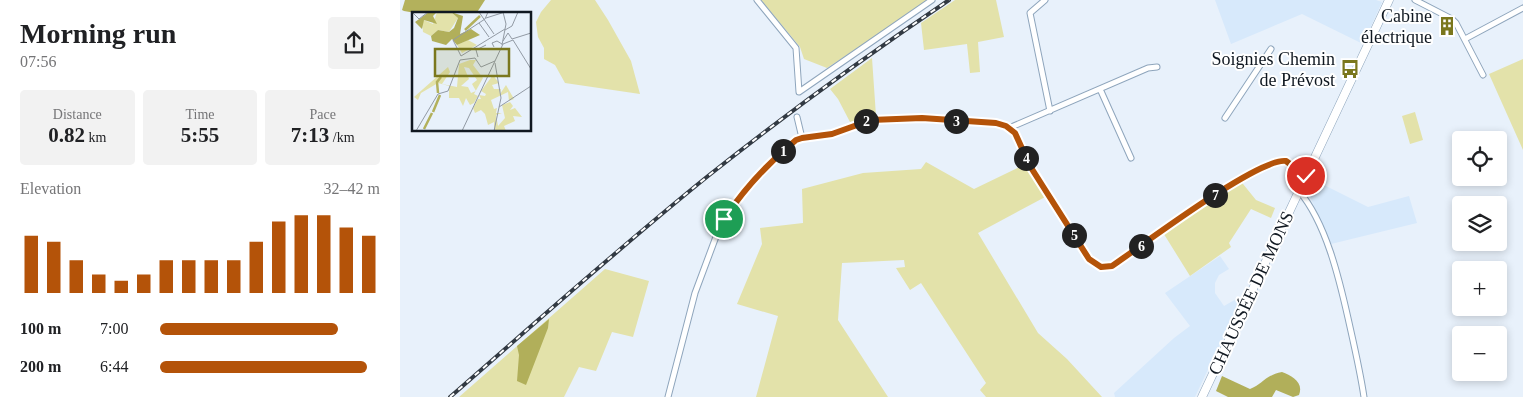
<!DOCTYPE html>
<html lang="en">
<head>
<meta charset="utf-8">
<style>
	body { margin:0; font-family:Georgia,serif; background:#f2f2f2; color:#202124; height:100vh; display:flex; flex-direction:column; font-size:19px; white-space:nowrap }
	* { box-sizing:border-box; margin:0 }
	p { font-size:16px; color:#757577 }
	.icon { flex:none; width:28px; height:28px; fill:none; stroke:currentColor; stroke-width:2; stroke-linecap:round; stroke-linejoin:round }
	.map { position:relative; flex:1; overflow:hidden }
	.sheet { display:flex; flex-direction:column; background:#fff; width:400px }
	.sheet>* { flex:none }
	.controls { position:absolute; left:1052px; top:131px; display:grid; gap:10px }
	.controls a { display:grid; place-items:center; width:55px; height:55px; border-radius:5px; background:#fff; box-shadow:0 2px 8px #0003; font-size:25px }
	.pin { position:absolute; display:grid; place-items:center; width:42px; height:42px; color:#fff; margin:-21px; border:2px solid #fff; border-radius:50%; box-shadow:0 1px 5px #0007 }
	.km { position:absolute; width:25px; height:25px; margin:-12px; border-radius:50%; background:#222; color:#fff; font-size:14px; line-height:25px; text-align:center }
	.round { display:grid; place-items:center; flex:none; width:52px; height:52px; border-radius:5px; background:#f2f2f2 }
	.summary { display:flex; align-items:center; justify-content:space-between; height:85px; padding:0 20px }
	h1 { font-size:28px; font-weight:700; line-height:38px }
	.stats { display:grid; grid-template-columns:repeat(3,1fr); gap:8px; height:85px; padding:5px 20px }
	.stats div { display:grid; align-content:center; border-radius:5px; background:#f2f2f2; text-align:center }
	.stats b { font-size:21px; font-weight:700 }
	.stats small { font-size:14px; font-weight:400 }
	.stats p { font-size:14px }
	.chart { height:140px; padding:10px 20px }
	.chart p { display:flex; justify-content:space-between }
	.chart svg { width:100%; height:90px; margin-top:5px; stroke:#b45309; stroke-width:6 }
	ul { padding:0 20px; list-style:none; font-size:16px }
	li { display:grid; grid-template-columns:80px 60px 1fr; align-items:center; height:38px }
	li i { height:12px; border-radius:6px; background:#b45309 }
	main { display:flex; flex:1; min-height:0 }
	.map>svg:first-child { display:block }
	.built { fill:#d7e9fb }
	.green { fill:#e3e2aa }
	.forest { fill:#b1af5a }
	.water { fill:#b3b15c }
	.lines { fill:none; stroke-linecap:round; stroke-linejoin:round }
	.minor-casing { stroke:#8ea5bc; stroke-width:7 }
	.primary-casing { stroke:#8ea5bc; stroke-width:9 }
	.minor { stroke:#fff; stroke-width:5 }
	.primary { stroke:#fff; stroke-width:8 }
	.rail-casing { stroke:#323a43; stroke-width:4 }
	.rail { stroke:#fff; stroke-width:2; stroke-dasharray:5.5; stroke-linecap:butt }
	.route-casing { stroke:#fff; stroke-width:10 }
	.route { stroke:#b45309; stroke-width:6 }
	.labels { text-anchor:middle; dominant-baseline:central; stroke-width:4; stroke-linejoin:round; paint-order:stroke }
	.poi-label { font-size:18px; fill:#101821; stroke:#fff; text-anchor:end }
	.street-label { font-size:18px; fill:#101821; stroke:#fff }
	.inset-river { fill:none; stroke:#b3b15c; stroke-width:2.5 }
	.inset-road { fill:none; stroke:#929aa4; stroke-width:1 }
	.view { fill:#7a771d; fill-opacity:0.15; stroke:#7a771d; stroke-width:2.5 }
	.inset-edge { fill:none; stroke:#101821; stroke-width:2.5 }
</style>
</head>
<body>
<main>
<section class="sheet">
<div class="summary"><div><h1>Morning run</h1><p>07:56</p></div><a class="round"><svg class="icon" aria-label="share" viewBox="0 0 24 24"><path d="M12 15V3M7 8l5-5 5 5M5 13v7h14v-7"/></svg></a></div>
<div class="stats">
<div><p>Distance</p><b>0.82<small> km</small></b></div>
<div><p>Time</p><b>5:55</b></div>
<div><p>Pace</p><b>7:13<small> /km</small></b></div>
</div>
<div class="chart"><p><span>Elevation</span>32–42 m</p>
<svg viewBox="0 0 160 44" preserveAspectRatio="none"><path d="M5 44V16M15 44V19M25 44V28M35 44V35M45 44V38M55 44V35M65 44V28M75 44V28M85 44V28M95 44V28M105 44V19M115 44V9M125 44V6M135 44V6M145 44V12M155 44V16"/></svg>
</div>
<ul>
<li><b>100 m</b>7:00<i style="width:81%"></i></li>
<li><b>200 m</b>6:44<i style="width:94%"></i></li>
</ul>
</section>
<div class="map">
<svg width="1123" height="397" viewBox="0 0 1123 397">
	<rect width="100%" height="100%" fill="#e8f1fb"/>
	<path class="built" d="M 815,0 L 976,0 L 982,2 L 963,44 L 902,14 L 831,44 Z
		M 912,179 L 968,207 L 1009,196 L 1017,223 L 931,244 L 907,190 Z
		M 820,256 L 829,269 L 819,275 L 815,283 L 815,293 L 824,306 L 838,298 L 841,300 L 795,397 L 715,397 L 714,393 L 774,338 L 790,326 L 765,293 Z"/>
	<path class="green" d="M 151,0 L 195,0 L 208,20 L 231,61 L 240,94 L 165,83 L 155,65 L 144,59 L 144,48 L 138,37 L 136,22 L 141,12 Z
		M 361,0 L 531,0 L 427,68 L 404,59 L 400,47 Z
		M 555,0 L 596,0 L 604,37 L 578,42 L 580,72 L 570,73 L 567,44 L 524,50 L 521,23 Z
		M 472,58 L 476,116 L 450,122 L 438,99 L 430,89 Z
		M 1123,59 L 1123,150 L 1089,74 Z
		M 1015,112 L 1023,140 L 1010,144 L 1002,116 Z
		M 526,162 L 574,189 L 626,164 L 647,196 L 578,233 L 638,333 L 667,359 L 702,397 L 586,397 L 580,390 L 586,383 L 521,283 L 510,290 L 496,268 L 505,267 L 504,260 L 442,263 L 438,320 L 488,397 L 356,397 L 378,316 L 337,304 L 362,244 L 360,228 L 403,223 L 402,189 L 463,173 L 521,169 Z
		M 839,179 L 856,200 L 875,208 L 871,218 L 851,209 L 829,243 L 831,247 L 790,276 L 762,231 Z
		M 205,269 L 249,281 L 233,337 L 212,332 L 196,371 L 179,367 L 164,397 L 59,397 Z"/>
	<path class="forest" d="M 149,319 L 148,328 L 126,385 L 117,381 L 119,355 L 117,346 Z
		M 882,372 C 892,376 904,382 899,395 L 893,397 L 876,390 L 872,397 L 828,397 L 816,391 L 822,376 L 850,389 C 862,385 865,375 882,372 Z"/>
	<path class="water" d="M 5,0 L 85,0 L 76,14 L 21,14 L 4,11 L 2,10 Z"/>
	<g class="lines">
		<g class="minor-casing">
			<path id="minor" d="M 357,0 L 396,48 L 399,92 L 532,0
				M 645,0 L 630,13 L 650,111
				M 1015,0 L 1052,19 L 1056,23 L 1083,75
				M 1065,39 L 1123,8
				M 700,89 L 731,158
				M 397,117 L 402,138
				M 825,118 L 871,49
				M 609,128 L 748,68 L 757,67
				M 899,191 C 926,223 939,278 948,318 C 954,345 960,370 964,397
				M 268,397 L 295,293 L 317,234 L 324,219 L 337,201 L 377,156 L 399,139 L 432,134 L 471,120 L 522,119 L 602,124 L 609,128 L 619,140 L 630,166 L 689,259 C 696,266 702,269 712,266 C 740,247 859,156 886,161 L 906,176"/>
		</g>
		<g class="primary-casing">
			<path id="primary" d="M 802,397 L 989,0"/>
		</g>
		<use href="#minor" class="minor"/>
		<use href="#primary" class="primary"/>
		<g class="rail-casing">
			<path id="rail" d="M 50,397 C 135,323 220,247 308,176 C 386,114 466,56 549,0"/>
		</g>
		<use href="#rail" class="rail"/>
	</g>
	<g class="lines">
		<g class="route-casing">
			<path id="route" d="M 324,219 C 344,189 368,163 396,140 L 402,138 L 432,134 L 471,120 L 522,118 L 596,123 L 606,126 L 615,133 L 630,166 L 689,259 L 701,267 L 712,266 C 740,247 859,157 886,161 L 906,176"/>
		</g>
		<use href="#route" class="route"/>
	</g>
	<defs>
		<g id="building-bare" transform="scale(1.5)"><path d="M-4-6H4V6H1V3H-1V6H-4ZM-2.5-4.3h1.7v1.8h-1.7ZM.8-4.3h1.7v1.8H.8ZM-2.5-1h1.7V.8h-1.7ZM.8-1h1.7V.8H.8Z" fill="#7a771d" stroke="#fff" stroke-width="2.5" paint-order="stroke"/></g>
		<g id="bus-bare" transform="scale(1.5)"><path d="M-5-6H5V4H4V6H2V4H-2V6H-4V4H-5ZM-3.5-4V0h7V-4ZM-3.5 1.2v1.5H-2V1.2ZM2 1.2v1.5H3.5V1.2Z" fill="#7a771d" stroke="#fff" stroke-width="2.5" paint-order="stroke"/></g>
	</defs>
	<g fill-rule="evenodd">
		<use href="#building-bare" x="1047" y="26"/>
		<use href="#bus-bare" x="950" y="69"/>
	</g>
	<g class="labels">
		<g class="poi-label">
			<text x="1032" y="16">Cabine<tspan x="1032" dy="21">électrique</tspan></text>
			<text x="935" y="59">Soignies Chemin<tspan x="935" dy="21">de Prévost</tspan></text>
		</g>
		<g class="street-label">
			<text transform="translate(851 293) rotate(-65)">CHAUSSÉE DE MONS</text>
		</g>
	</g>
	<g transform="translate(12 12)">
		<rect width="119" height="119" fill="#e8f1fb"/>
		<path d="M 25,0 L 39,0 L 46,6 L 37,20 L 26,18 L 19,24 L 11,20 L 10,10 L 12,8 L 21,12 ZM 56,28 L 65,33 L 50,41 L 45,33 ZM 58,48 L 64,48 L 61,53 L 71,66 L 62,82 L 66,84 L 62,91 L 58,93 L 54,86 L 51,94 L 47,86 L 37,86 L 37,74 L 26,71 L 9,81 L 6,88 L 2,85 L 36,55 L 38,60 L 30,72 L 45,75 L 47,52 ZM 52,55 L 57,56 L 65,68 L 60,72 L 64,79 L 59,81 L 56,75 L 49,74 L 57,67 ZM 81,63 L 87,71 L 80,73 L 82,77 L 89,77 L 88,82 L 94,73 L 102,87 L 97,89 L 96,80 L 79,88 L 82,97 L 85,96 L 84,101 L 90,101 L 84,103 L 86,114 L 93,106 L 90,93 L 98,90 L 101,94 L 98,98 L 103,96 L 110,105 L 101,104 L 103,109 L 92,114 L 94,119 L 82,119 L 82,110 L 76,113 L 73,102 L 69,98 L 63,101 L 61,96 L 66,87 L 69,87 L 67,83 L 73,84 L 74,82 L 69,79 Z" fill="#e3e2aa" fill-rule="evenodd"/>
		<path d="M 17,0 L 25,0 L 21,4 L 25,12 L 12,8 L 10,17 L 3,10 ZM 39,0 L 51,4 L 48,22 L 59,17 L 68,23 L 45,33 L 40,27 L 34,33 L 20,29 L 19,24 L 26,18 L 37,20 L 42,16 L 46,6 Z" fill="#b1af5a"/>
		<path class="inset-river" d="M 53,18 L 68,4M 26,81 L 25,70 L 29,65M 21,100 L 28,83M 12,117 L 20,101"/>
		<path class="inset-road" d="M 0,0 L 7,7 L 16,0M 67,0 L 82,22M 76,0 L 73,7 L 41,28 L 49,44 L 93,17M 74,6 L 93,0M 67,11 L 77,25M 93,18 L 100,14 L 106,0M 100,27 L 119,21M 91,29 L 96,21 L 100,27M 90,33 L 94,12 L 91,0M 82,35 L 80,31 L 85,29 L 90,32M 66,45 L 64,38 L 74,33M 87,95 L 119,74M 4,119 L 26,82 L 36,79 L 48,48 L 63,46 L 69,55 L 83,49M 50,119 L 91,32 L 101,28 L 119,57M 82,119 L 89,86 L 83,51"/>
		<path class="view" d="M 23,37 L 97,37 L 97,64 L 23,64 Z"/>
		<rect width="119" height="119" class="inset-edge"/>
	</g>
</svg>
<div class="controls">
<a><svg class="icon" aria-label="locate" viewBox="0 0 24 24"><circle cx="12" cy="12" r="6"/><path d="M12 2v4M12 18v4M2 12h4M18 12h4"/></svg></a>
<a><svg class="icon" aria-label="layers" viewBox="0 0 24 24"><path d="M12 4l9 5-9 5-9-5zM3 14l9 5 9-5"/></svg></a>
<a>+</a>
<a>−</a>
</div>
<div class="pin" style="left:324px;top:219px;background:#1e9e55"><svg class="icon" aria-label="arrive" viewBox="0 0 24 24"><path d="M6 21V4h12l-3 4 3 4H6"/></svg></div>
<div class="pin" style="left:906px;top:176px;background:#d93025"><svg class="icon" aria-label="check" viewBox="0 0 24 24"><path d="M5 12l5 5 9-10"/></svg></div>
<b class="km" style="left:383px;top:151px">1</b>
<b class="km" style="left:466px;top:121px">2</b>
<b class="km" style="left:556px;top:121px">3</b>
<b class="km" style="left:626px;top:158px">4</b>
<b class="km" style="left:674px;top:235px">5</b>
<b class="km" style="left:741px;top:246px">6</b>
<b class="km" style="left:815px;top:195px">7</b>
</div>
</main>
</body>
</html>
